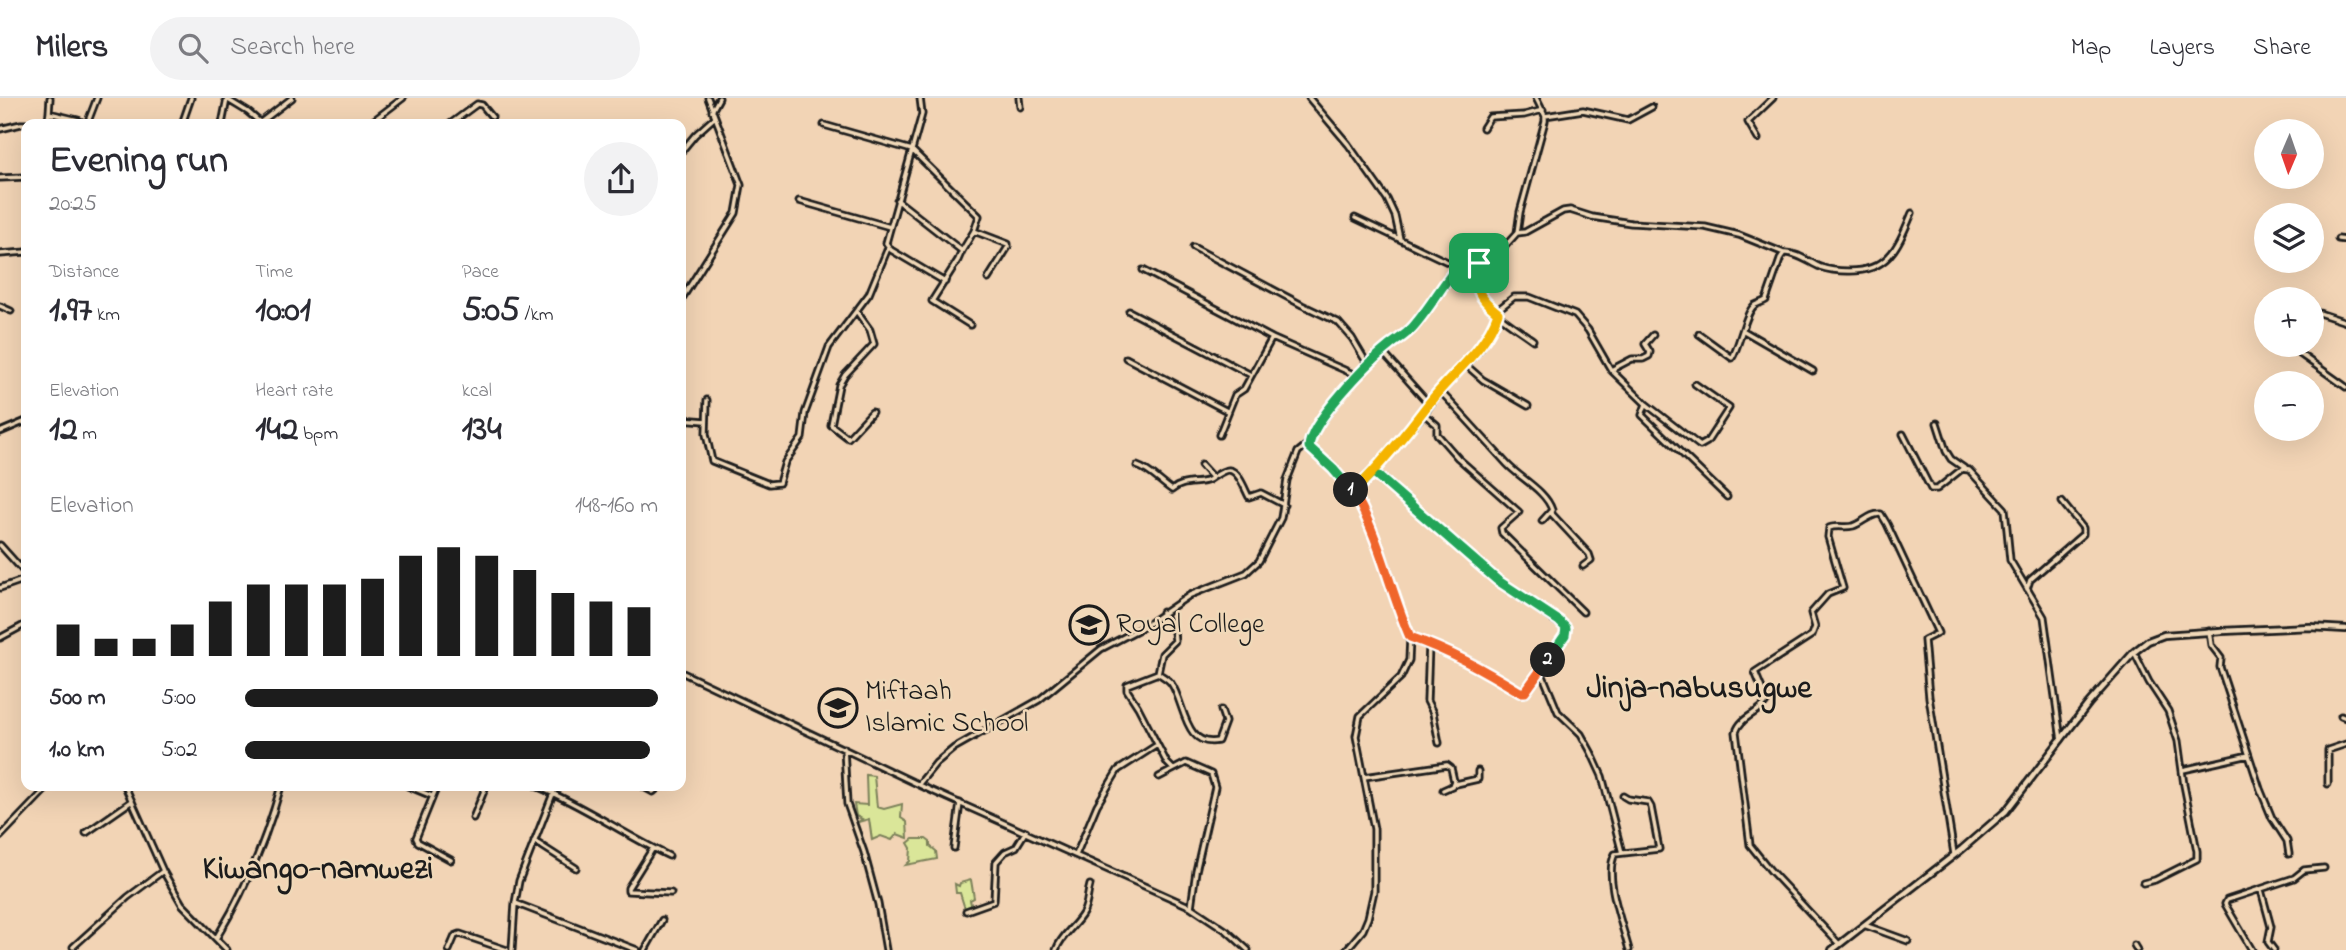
<!DOCTYPE html>
<html lang="en">
<head>
<meta charset="utf-8">
<style>
	body { margin:0; font-family:"Indie Flower",sans-serif; background:#f2f2f3; color:#2b2b33; height:100vh; display:flex; flex-direction:column; font-size:26px; white-space:nowrap }
	* { box-sizing:border-box; margin:0 }
	p { font-size:23px; color:#7c7c81 }
	.icon { flex:none; width:38px; height:38px; fill:none; stroke:currentColor; stroke-width:2; stroke-linecap:round; stroke-linejoin:round }
	.map { position:relative; flex:1; overflow:hidden }
	.sheet { position:absolute; left:21px; top:21px; width:665px; height:672px; display:flex; flex-direction:column; background:#fff; border-radius:14px; box-shadow:0 7px 28px #0002 }
	.sheet>* { flex:none }
	.needle { width:46px; rotate:182deg }
	.controls { position:absolute; left:2254px; top:21px; display:grid; gap:14px }
	.controls a { display:grid; place-items:center; width:70px; height:70px; border-radius:50%; background:#fff; box-shadow:0 7px 28px #0002; font-size:35px }
	.pin { position:absolute; display:grid; place-items:center; width:60px; height:60px; color:#fff; margin:-30px; border-radius:14px; box-shadow:0 4px 10px #0006 }
	.km { position:absolute; width:35px; height:35px; margin:-18px; border-radius:50%; background:#222; color:#fff; font-size:19px; line-height:35px; text-align:center }
	.round { display:grid; place-items:center; flex:none; width:74px; height:74px; border-radius:37px; background:#f2f2f3 }
	.overview { display:flex; align-items:center; justify-content:space-between; height:119px; padding:0 28px }
	h1 { font-size:38px; font-weight:700; line-height:52px }
	.figures { display:grid; grid-template-columns:repeat(3,1fr); gap:10px; height:119px; padding:7px 28px }
	.figures div { display:grid; align-content:center }
	.figures b { font-size:35px; font-weight:700 }
	.figures small { font-size:19px; font-weight:400 }
	.figures p { font-size:19px }
	.chart { height:196px; padding:14px 28px }
	.chart p { display:flex; justify-content:space-between }
	.chart svg { width:100%; height:126px; margin-top:7px; stroke:#1c1c1c; stroke-width:6 }
	ul { padding:0 28px; list-style:none; font-size:23px }
	li { display:grid; grid-template-columns:112px 84px 1fr; align-items:center; height:52px }
	li i { height:18px; border-radius:9px; background:#1c1c1c }
	header { display:flex; align-items:center; gap:42px; box-sizing:border-box; height:98px; padding:0 35px; background:#fff; border-bottom:2px solid #e1e1e2 }
	header strong { font-size:33px }
	nav { display:flex; gap:38px; margin-inline-start:auto; font-size:24px }
	.search { width:490px; height:63px; background:#f2f2f3; display:flex; align-items:center; gap:18px; box-sizing:border-box; padding:0 24px; border-radius:38px; color:#7c7c81; font-size:26px }
	.map>svg:first-child { display:block }
	.green { fill:#dae699; stroke:#7b815a; stroke-width:2 }
	.lines { fill:none; stroke-linecap:round; stroke-linejoin:round }
	.minor-casing { stroke:#1c1c1c; stroke-width:9 }
	.tertiary-casing { stroke:#1c1c1c; stroke-width:10 }
	.minor { stroke:#f0d8b8; stroke-width:3.5 }
	.tertiary { stroke:#f0d8b8; stroke-width:4.5 }
	.split-1-casing { stroke:#fff; stroke-width:14 }
	.split-2-casing { stroke:#fff; stroke-width:14 }
	.split-3-casing { stroke:#fff; stroke-width:14 }
	.split-4-casing { stroke:#fff; stroke-width:14 }
	.split-1 { stroke:#22a559; stroke-width:9 }
	.split-2 { stroke:#22a559; stroke-width:9 }
	.split-3 { stroke:#f0652b; stroke-width:9 }
	.split-4 { stroke:#f5b400; stroke-width:9 }
	.labels { text-anchor:middle; dominant-baseline:central; stroke-width:5; stroke-linejoin:round; paint-order:stroke }
	.poi-label { font-size:28px; fill:#1c1c1c; stroke:#f0d8b8; text-anchor:start }
	.quarter-label { font-size:32px; font-weight:bold; fill:#1c1c1c; stroke:#f0d8b8 }
</style>
</head>
<body>
<header>
<strong>Milers</strong>
<div class="search"><svg class="icon" aria-label="search" viewBox="0 0 24 24"><circle cx="10" cy="10" r="6"/><path d="M15 15l6 6"/></svg>Search here</div>
<nav><a>Map</a><a>Layers</a><a>Share</a></nav>
</header>
<div class="map">
<svg width="2346" height="852" viewBox="0 0 2346 852">
	<rect width="100%" height="100%" fill="#f2d4b5"/>
	<filter id="ink" filterUnits="userSpaceOnUse"><feTurbulence type="fractalNoise" baseFrequency=".0143" numOctaves="2"/><feDisplacementMap in="SourceGraphic" scale="14" xChannelSelector="R" yChannelSelector="G"/><feConvolveMatrix kernelMatrix="1 2 1 2 8 2 1 2 1" color-interpolation-filters="sRGB"/></filter>
	<g filter="url(#ink)">
		<path class="green" d="M 866,677 L 874,678 L 877,709 L 884,711 L 902,706 L 901,720 L 907,724 L 908,740 L 897,736 L 892,742 L 881,738 L 872,742 L 869,721 L 858,724 L 862,721 L 856,718 L 854,706 L 867,707 Z
			M 913,741 L 926,741 L 930,744 L 930,748 L 936,753 L 937,761 L 906,767 L 910,763 L 911,750 L 908,745 Z
			M 971,782 L 974,800 L 970,802 L 972,810 L 965,811 L 960,795 L 956,795 L 955,786 L 959,788 L 960,785 Z"/>
		<g class="lines">
			<g class="minor-casing">
				<path id="minor" d="M 50,0 L 49,15 L 78,22 L 85,26
					M 225,0 L 248,14 L 262,26
					M 920,0 L 922,16 L 886,145 L 891,152 L 945,184
					M 1019,0 L 1020,9
					M 1309,0 L 1348,46 L 1387,101 L 1395,118 L 1400,141
					M 712,13 L 719,0
					M 1545,18 L 1583,12 L 1628,22 L 1652,9
					M 261,24 L 292,0
					M 87,26 L 97,0
					M 182,26 L 191,0
					M 222,26 L 227,1
					M 369,26 L 403,0
					M 450,26 L 477,6 L 482,7 L 492,19
					M 824,27 L 912,52 L 979,118 L 974,133 L 962,153
					M 1483,30 L 1490,19 L 1524,17 L 1543,12
					M 0,31 L 21,26 L 47,26 L 49,15
					M 1758,41 L 1748,24 L 1773,0
					M 681,54 L 695,37 L 714,20
					M 0,80 L 26,79
					M 897,102 L 962,153 L 958,162 L 932,203 L 970,227
					M 799,103 L 890,129
					M 1355,120 L 1458,169
					M 974,133 L 1008,146 L 1008,149 L 988,181
					M 1517,135 L 1525,134 L 1563,113 L 1570,112 L 1592,119 L 1631,125 L 1705,129 L 1739,137 L 1784,155 C 1796,154 1809,164 1820,169 C 1829,172 1838,173 1848,173 C 1889,174 1898,148 1912,115
					M 2338,141 L 2346,142
					M 1193,149 L 1302,207 L 1338,224 L 1352,240 L 1368,267
					M 0,156 L 26,154
					M 1479,166 C 1478,172 1475,181 1476,188 C 1480,209 1517,230 1533,242
					M 1143,172 L 1272,240 L 1358,278
					M 681,202 L 736,115 L 741,87 L 708,0
					M 0,208 L 11,213
					M 1129,213 L 1251,277
					M 857,214 L 870,232 L 874,246 L 845,277 L 839,287 L 831,327 L 848,340 L 872,314
					M 2312,222 L 2314,218 L 2319,215 L 2346,224
					M 1744,233 L 1813,273
					M 1699,236 L 1732,260 C 1740,247 1745,214 1755,207 C 1759,205 1763,204 1766,202 L 1781,159 L 1784,155
					M 2299,247 L 2300,256 L 2346,289
					M 1384,252 L 1387,259 L 1429,306
					M 1126,260 L 1227,313
					M 1466,267 L 1483,282 L 1528,308
					M 1611,272 L 1632,261 L 1643,261 L 1649,258 L 1650,254 L 1645,246 L 1653,237
					M 1440,293 C 1463,317 1484,341 1507,366 C 1520,380 1546,393 1552,412 L 1542,423
					M 707,302 L 706,336 L 712,363 L 769,386 L 779,385 L 785,364 L 802,340 L 805,315 L 829,249 L 869,196 L 888,150
					M 1646,306 L 1700,348 L 1707,344 L 1729,310 L 1695,286
					M 1424,316 L 1437,327 L 1437,336 L 1458,360 L 1519,414 L 1501,430 L 1502,435 L 1583,514
					M 681,321 L 706,323
					M 1937,325 L 1946,353 L 1951,361 L 1964,370
					M 0,334 L 26,323
					M 1903,336 L 1931,391 L 1937,391 L 1962,371 L 1969,372 L 2005,411 L 2010,462 L 2044,519 L 2061,642
					M 1219,337 L 1235,297 L 1244,291 L 1272,240
					M 1309,345 L 1309,349 L 1342,381 L 1361,408 L 1385,465 L 1399,512 L 1410,539 L 1409,562 L 1401,579 L 1360,618 L 1356,638 L 1374,731 L 1374,793 L 1368,820 L 1363,832 L 1346,852
					M 1201,367 L 1212,379
					M 1137,368 C 1150,372 1160,384 1172,392 C 1183,382 1197,387 1209,382 C 1214,379 1224,371 1229,372 C 1239,373 1245,392 1249,399 L 1261,395 L 1284,407
					M 1373,374 L 1497,482 L 1566,530 L 1565,537 L 1525,595 L 1520,594 L 1470,564 L 1411,540
					M 1353,395 L 1424,316 L 1440,293 L 1480,251 L 1495,223 L 1500,210 L 1514,199 L 1529,199 L 1575,217 L 1588,232 L 1611,272 L 1646,306 L 1642,317 L 1727,399
					M 1551,415 L 1589,456 L 1591,462 L 1583,468
					M 0,447 L 26,476
					M 0,490 L 26,481
					M 2027,491 L 2030,482 L 2083,436 L 2083,430 L 2062,404
					M 1162,514 L 1174,534 L 1175,543 L 1162,556 L 1158,575 L 1127,587 L 1127,592 L 1138,609 L 1167,665 L 1173,671
					M 2209,533 L 2211,547 L 2221,560 L 2220,569 L 2260,691 L 2272,720 L 2287,743 L 2289,756
					M 0,540 L 26,526
					M 1429,546 L 1427,603 L 1433,615 L 1439,645
					M 2134,554 L 2149,584 L 2168,613 L 2178,643 L 2184,687 L 2197,753 L 2197,761 L 2155,782 L 2143,785
					M 1541,573 L 1558,614 L 1581,636 L 1591,654 L 1602,678 L 1622,755
					M 681,574 L 930,692 L 1191,809 L 1227,833 L 1248,852
					M 1158,575 C 1162,578 1168,581 1171,585 C 1185,605 1184,650 1218,643 L 1225,624 L 1221,612
					M 2341,618 L 2346,620
					M 844,650 L 847,706 L 864,754 L 878,806 L 886,852
					M 2183,672 L 2249,657
					M 1159,679 L 1186,665 L 1211,676 L 1215,689 L 1196,773 L 1191,809
					M 1364,679 L 1447,667 L 1451,670 L 1454,683 L 1452,688 L 1443,692
					M 1454,683 L 1456,686 L 1478,681 L 1478,673
					M 919,686 L 936,665 L 954,650 L 1039,602 L 1101,551 L 1145,528 L 1190,497 L 1246,475 L 1259,463 L 1281,420 L 1287,382 L 1298,354 L 1309,345 L 1317,329 L 1348,288 L 1374,261 L 1414,228 L 1458,169 L 1479,165 L 1497,157 L 1517,135 L 1520,114 L 1545,23 L 1545,18 L 1536,0
					M 2328,686 L 2328,652 L 2346,646
					M 125,688 L 163,773 L 182,806 L 227,852
					M 408,688 L 432,698
					M 437,688 L 416,740 L 418,744 L 451,762
					M 536,688 C 583,707 623,736 669,758
					M 642,688 L 653,694 L 660,688
					M 1623,698 L 1628,701 L 1648,704 L 1651,709 L 1659,751 L 1615,756 C 1603,778 1623,828 1629,852
					M 473,720 L 486,688
					M 86,735 L 132,703
					M 0,739 L 49,688
					M 534,743 L 576,770
					M 653,750 L 628,790 L 628,793 L 671,795
					M 954,750 L 960,705
					M 1076,757 L 1097,707 L 1118,672 L 1157,647
					M 2261,792 L 2271,829 L 2268,844 L 2274,852
					M 515,805 L 637,852
					M 966,813 L 994,803 L 996,764 L 1005,754 L 1016,749 L 1026,733
					M 1864,827 L 1908,843
					M 217,839 C 246,791 266,742 281,688
					M 1839,846 L 1770,772 L 1750,747 L 1736,634 C 1741,618 1759,616 1767,603 L 1755,574 L 1812,537 L 1815,529 L 1811,515 L 1828,496 L 1843,490 L 1828,439 L 1829,430 C 1837,427 1845,430 1853,428 C 1863,425 1870,415 1881,416 L 1887,426 L 1938,535 L 1924,542 L 1929,599 L 1954,756
					M 2134,847 L 2137,852
					M 73,849 L 128,799 L 163,773
					M 449,852 L 455,838 L 460,836 L 507,852
					M 512,852 L 515,805 L 519,783 L 556,688
					M 645,852 L 662,822
					M 1056,852 C 1062,836 1075,829 1083,815 C 1088,806 1087,797 1090,787
					M 2252,852 L 2225,806 L 2227,802 L 2294,780 L 2304,772 L 2324,770"/>
			</g>
			<g class="tertiary-casing">
				<path id="tertiary" d="M 1832,852 L 1962,751 L 2006,713 L 2089,605 L 2134,554 L 2148,543 L 2164,537 L 2222,533 L 2310,529 L 2346,531"/>
			</g>
			<use href="#minor" class="minor"/>
			<use href="#tertiary" class="tertiary"/>
		</g>
	</g>
	<g class="lines" filter="url(#ink)">
		<g class="split-1-casing">
			<path id="split-1" d="M 1351,392 L 1333,371 L 1309,349 C 1310,324 1368,265 1388,249 C 1396,242 1405,238 1413,229 C 1428,212 1440,191 1454,173 L 1461,168 L 1479,165"/>
		</g>
		<g class="split-2-casing">
			<path id="split-2" d="M 1351,392 L 1353,395 L 1373,374 L 1497,482 L 1559,523 L 1566,530 L 1565,537 L 1548,562"/>
		</g>
		<g class="split-3-casing">
			<path id="split-3" d="M 1356,399 C 1381,444 1390,493 1410,539 C 1450,553 1484,572 1520,594 L 1525,594 L 1548,562"/>
		</g>
		<g class="split-4-casing">
			<path id="split-4" d="M 1356,399 L 1353,395 C 1381,366 1406,336 1430,304 C 1454,273 1485,253 1498,215 C 1477,198 1475,192 1479,165"/>
		</g>
		<use href="#split-1" class="split-1"/>
		<use href="#split-2" class="split-2"/>
		<use href="#split-3" class="split-3"/>
		<use href="#split-4" class="split-4"/>
	</g>
	<defs>
		<g id="school-ring" transform="scale(2.0125)"><circle r="9.5" fill="#f0d8b8" stroke="#1c1c1c" stroke-width="1.5"/><path d="M0-5L7-2L0 1L-7-2ZM-4 1L0 2.5L4 1V4Q0 6-4 4Z" fill="#1c1c1c"/></g>
	</defs>
	<g fill-rule="evenodd">
		<use href="#school-ring" x="1089" y="527"/>
		<use href="#school-ring" x="838" y="610"/>
	</g>
	<g class="labels">
		<g class="poi-label">
			<text x="1116" y="527">Royal College</text>
			<text x="865" y="594">Miftaah<tspan x="865" dy="32">Islamic School</tspan></text>
		</g>
		<g class="quarter-label">
			<text x="1699" y="591">Jinja-nabusugwe</text>
			<text x="318" y="772">Kiwango-namwezi</text>
		</g>
	</g>
</svg>
<div class="controls">
<a><svg class="needle" viewBox="-14 -14 28 28"><path d="M0-13l5 13h-10z" fill="#e53935"/><path d="M0 13l5-13h-10z" fill="#7c7c81"/></svg></a>
<a><svg class="icon" aria-label="layers" viewBox="0 0 24 24"><path d="M12 4l9 5-9 5-9-5zM3 14l9 5 9-5"/></svg></a>
<a>+</a>
<a>−</a>
</div>
<div class="pin" style="left:1479px;top:165px;background:#1e9e55"><svg class="icon" aria-label="arrive" viewBox="0 0 24 24"><path d="M6 21V4h12l-3 4 3 4H6"/></svg></div>
<b class="km" style="left:1351px;top:392px">1</b>
<b class="km" style="left:1548px;top:562px">2</b>
<section class="sheet">
<div class="overview"><div><h1>Evening run</h1><p>20:25</p></div><a class="round"><svg class="icon" aria-label="share" viewBox="0 0 24 24"><path d="M12 15V3M7 8l5-5 5 5M5 13v7h14v-7"/></svg></a></div>
<div class="figures">
<div><p>Distance</p><b>1.97<small> km</small></b></div>
<div><p>Time</p><b>10:01</b></div>
<div><p>Pace</p><b>5:05<small> /km</small></b></div>
</div>
<div class="figures">
<div><p>Elevation</p><b>12<small> m</small></b></div>
<div><p>Heart rate</p><b>142<small> bpm</small></b></div>
<div><p>kcal</p><b>134</b></div>
</div>
<div class="chart"><p><span>Elevation</span>148–160 m</p>
<svg viewBox="0 0 160 44" preserveAspectRatio="none"><path d="M5 44V33M15 44V38M25 44V38M35 44V33M45 44V25M55 44V19M65 44V19M75 44V19M85 44V17M95 44V9M105 44V6M115 44V9M125 44V14M135 44V22M145 44V25M155 44V27"/></svg>
</div>
<ul>
<li><b>500 m</b>5:00<i style="width:100%"></i></li>
<li><b>1.0 km</b>5:02<i style="width:98%"></i></li>
</ul>
</section>
</div>
</body>
</html>
